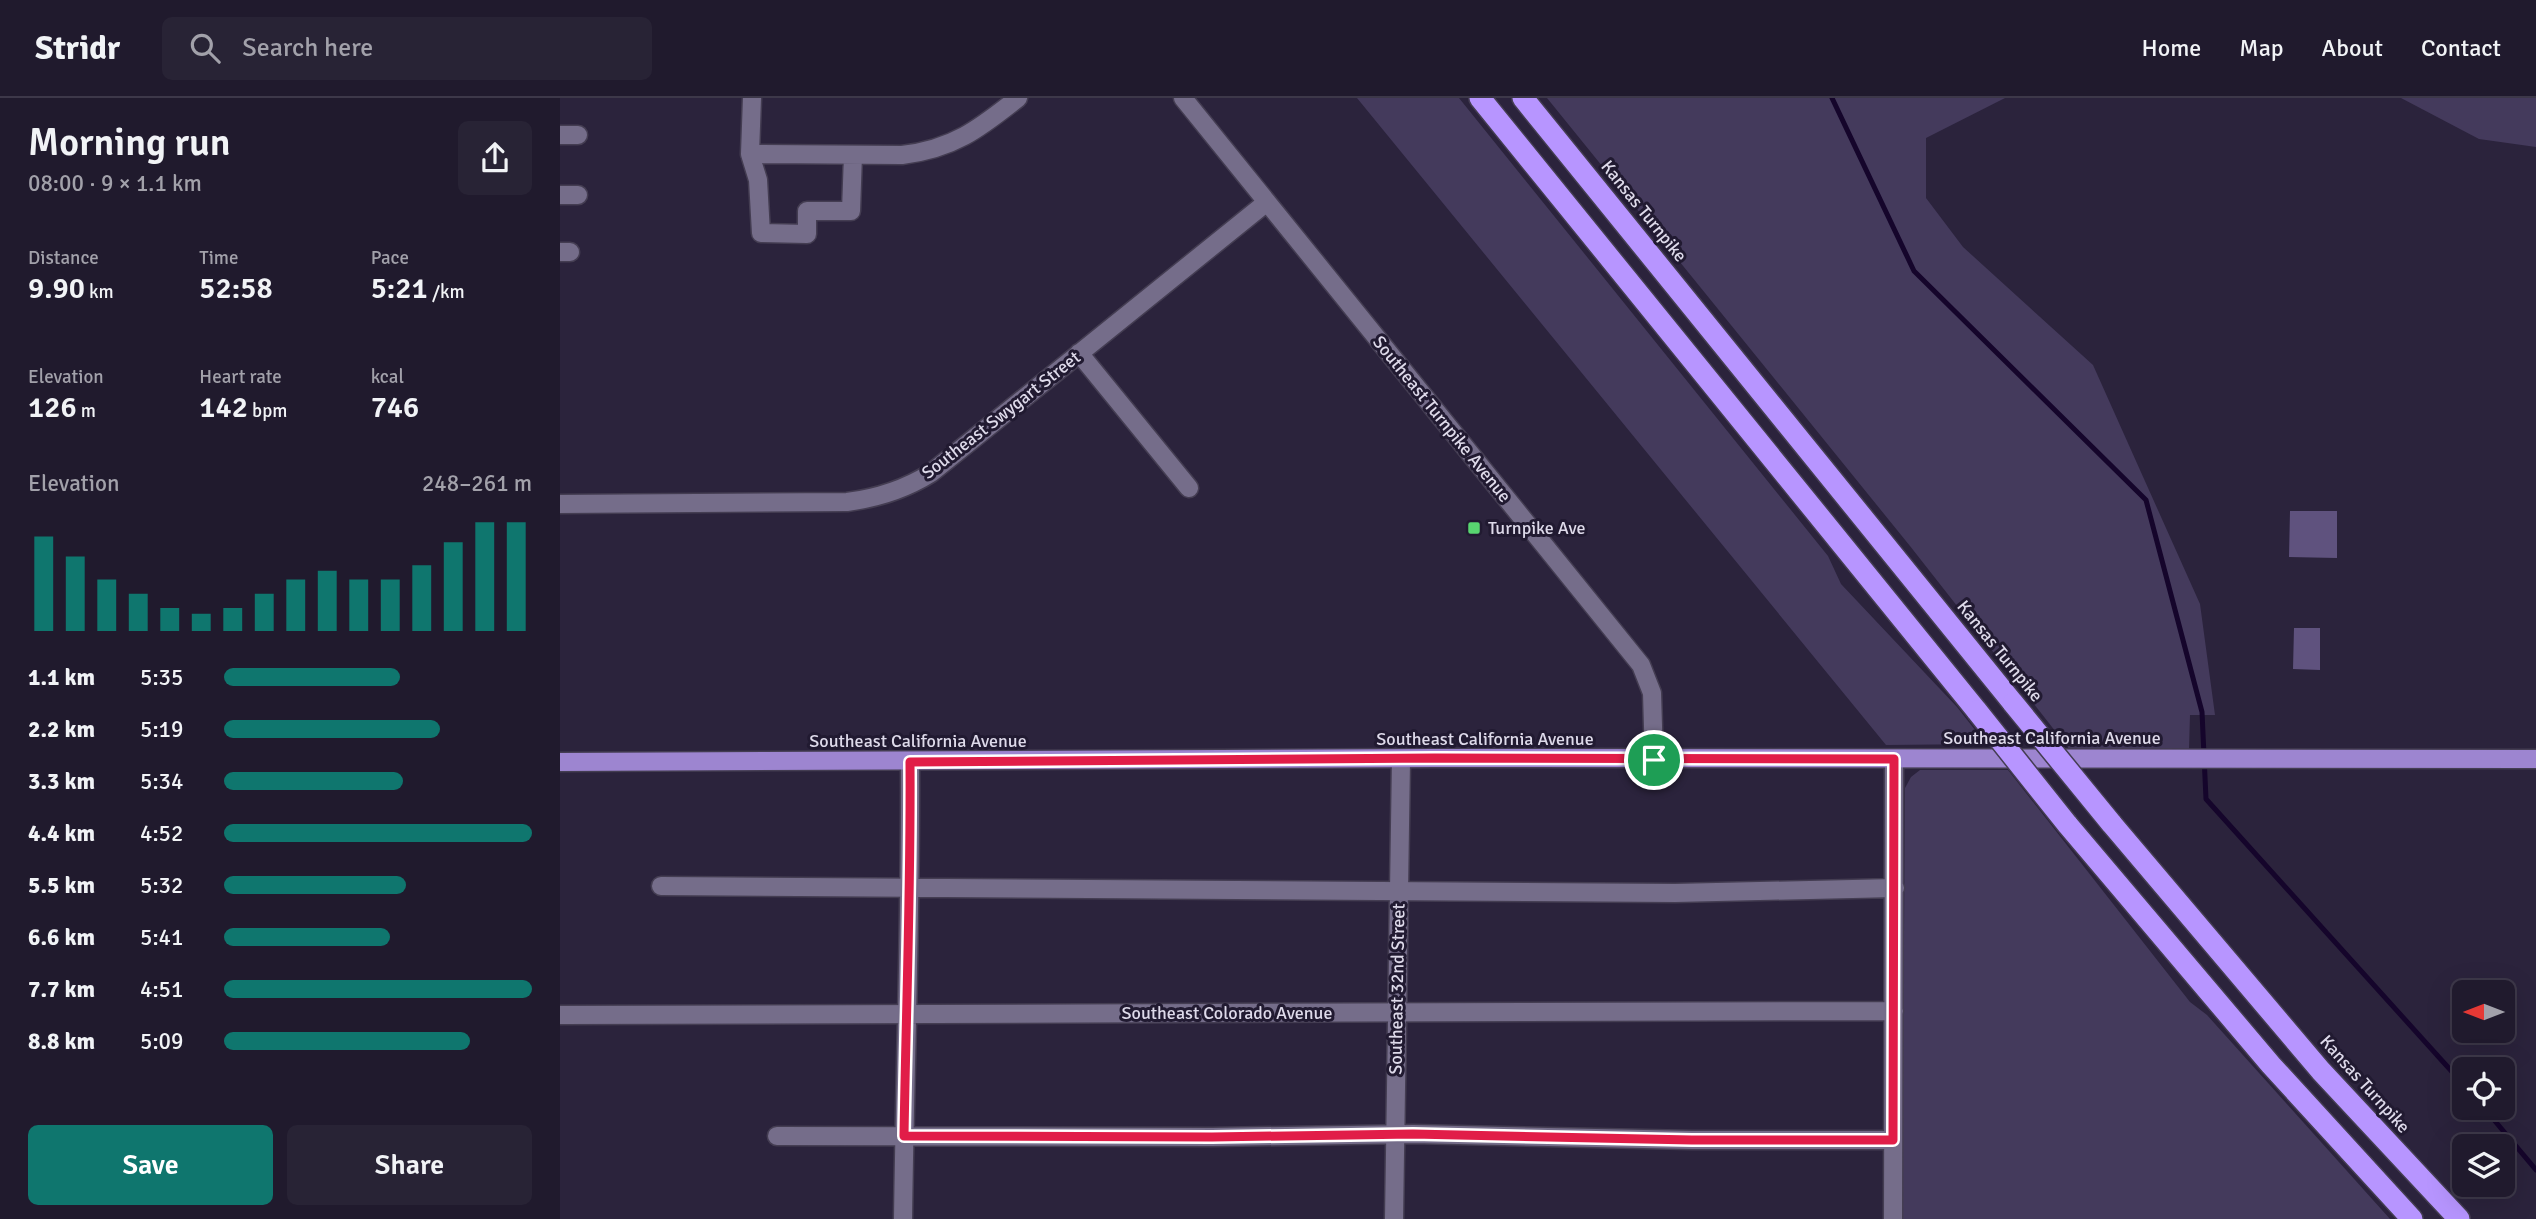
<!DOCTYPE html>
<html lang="en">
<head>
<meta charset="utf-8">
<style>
	body { margin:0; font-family:Signika,sans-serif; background:#282335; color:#f1f3f6; height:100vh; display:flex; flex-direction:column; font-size:26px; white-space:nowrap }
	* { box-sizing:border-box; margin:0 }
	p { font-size:23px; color:#a2a1aa }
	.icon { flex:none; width:38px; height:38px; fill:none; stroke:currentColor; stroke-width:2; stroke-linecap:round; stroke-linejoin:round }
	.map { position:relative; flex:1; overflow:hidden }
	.side { display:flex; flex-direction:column; background:#201a2d; width:560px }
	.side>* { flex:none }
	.needle { width:46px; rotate:270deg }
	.controls { position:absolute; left:1892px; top:882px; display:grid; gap:14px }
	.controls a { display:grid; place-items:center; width:63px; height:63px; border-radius:10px; background:#201a2d; box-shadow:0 7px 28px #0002,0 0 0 2px #3d3849; font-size:35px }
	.pin { position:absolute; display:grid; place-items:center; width:60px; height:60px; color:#fff; margin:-30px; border:4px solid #fff; border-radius:50%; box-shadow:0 2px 7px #0007 }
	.round { display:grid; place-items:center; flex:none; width:74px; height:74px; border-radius:10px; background:#282335 }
	.summary { display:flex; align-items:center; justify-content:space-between; height:119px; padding:0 28px }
	h1 { font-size:38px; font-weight:600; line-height:52px }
	.figures { display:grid; grid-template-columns:repeat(3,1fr); gap:10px; height:119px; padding:7px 28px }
	.figures div { display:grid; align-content:center }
	.figures b { font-size:30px; font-weight:600 }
	.figures small { font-size:19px; font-weight:400 }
	.figures p { font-size:19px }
	.chart { height:196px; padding:14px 28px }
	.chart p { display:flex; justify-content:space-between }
	.chart svg { width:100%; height:126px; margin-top:7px; stroke:#0f766e; stroke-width:6 }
	.cta { display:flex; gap:14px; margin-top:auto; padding:14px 28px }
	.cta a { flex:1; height:80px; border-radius:10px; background:#0f766e; color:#fff; font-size:28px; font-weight:600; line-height:80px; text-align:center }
	.cta a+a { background:#282335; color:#f1f3f6 }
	ul { padding:0 28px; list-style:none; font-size:23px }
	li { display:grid; grid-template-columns:112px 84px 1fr; align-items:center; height:52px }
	li i { height:18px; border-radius:9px; background:#0f766e }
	header { display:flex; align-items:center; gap:42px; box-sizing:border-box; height:98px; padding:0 35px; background:#201a2d; border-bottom:2px solid #3d3849 }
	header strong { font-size:33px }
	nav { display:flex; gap:38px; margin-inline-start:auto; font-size:24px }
	.search { width:490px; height:63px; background:#282335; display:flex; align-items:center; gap:18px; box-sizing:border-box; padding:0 24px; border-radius:10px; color:#a2a1aa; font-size:26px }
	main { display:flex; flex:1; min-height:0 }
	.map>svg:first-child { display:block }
	.green { fill:#443a5c }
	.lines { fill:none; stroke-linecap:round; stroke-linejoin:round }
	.stream { stroke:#15052b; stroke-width:5 }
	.building { fill:#5f527e }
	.minor-casing { stroke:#443d52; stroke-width:21 }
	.major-casing { stroke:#443d52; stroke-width:21 }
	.highway-casing { stroke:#443d52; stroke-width:24 }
	.minor { stroke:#756d8a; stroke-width:18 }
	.major { stroke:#9d85d0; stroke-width:18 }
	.highway { stroke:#b795ff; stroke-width:21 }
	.highway-bridge-casing { stroke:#443d52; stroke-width:24; stroke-linecap:butt }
	.highway-bridge { stroke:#b795ff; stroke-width:21 }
	.route-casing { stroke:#fff; stroke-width:14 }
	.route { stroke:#e11d48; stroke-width:9 }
	.poi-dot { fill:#58d570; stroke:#211a31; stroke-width:2.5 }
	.labels { text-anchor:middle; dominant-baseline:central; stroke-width:6; stroke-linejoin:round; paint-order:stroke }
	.street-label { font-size:18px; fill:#dedaea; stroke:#211a31 }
	.poi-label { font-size:18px; fill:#dedaea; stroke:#211a31; text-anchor:start }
</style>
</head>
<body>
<header>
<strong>Stridr</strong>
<div class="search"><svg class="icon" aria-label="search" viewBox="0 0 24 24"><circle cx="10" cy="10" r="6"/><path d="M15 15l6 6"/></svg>Search here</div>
<nav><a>Home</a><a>Map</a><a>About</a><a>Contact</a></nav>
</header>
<main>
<section class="side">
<div class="summary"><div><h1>Morning run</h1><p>08:00 · 9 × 1.1 km</p></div><a class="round"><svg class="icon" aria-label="share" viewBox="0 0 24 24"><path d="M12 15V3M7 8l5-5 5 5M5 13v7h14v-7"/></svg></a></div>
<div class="figures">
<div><p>Distance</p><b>9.90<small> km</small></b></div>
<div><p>Time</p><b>52:58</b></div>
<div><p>Pace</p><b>5:21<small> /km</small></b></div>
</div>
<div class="figures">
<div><p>Elevation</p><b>126<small> m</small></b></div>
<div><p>Heart rate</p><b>142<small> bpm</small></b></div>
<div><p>kcal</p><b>746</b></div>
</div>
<div class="chart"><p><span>Elevation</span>248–261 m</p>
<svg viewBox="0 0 160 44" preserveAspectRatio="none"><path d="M5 44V11M15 44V18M25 44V26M35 44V31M45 44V36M55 44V38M65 44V36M75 44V31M85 44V26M95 44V23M105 44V26M115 44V26M125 44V21M135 44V13M145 44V6M155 44V6"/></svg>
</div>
<ul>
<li><b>1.1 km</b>5:35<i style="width:57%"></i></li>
<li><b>2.2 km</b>5:19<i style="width:70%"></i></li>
<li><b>3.3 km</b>5:34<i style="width:58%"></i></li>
<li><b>4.4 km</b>4:52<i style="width:100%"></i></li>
<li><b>5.5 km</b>5:32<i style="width:59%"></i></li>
<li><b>6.6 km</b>5:41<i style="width:54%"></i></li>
<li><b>7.7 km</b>4:51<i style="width:100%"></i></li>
<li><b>8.8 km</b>5:09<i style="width:80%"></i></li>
</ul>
<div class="cta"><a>Save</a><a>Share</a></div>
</section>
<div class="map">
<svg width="1976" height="1121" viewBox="0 0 1976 1121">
	<rect width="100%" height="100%" fill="#2b233c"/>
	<path class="green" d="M 797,0 L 899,0 L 1268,458 L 1281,486 L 1397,609 L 1426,646 L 1326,647 Z
		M 987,0 L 1445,0 L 1366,40 L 1366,100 L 1403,149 L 1533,267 L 1640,506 L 1655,617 L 1630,617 L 1629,651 L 1510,652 L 1350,448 Z
		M 1841,0 L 1976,0 L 1976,49 L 1919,41 Z
		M 1360,672 L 1448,672 L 1630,904 L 1647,917 L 1830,1121 L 1342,1121 L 1345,690 L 1351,679 Z"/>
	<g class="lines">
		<path class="stream" d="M 1272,0 L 1354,173 L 1586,402 L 1642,614 L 1646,701 L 1904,987
			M 1924,1010 L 1976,1072"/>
	</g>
	<path class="building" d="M 1730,413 L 1777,413 L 1777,460 L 1729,459 Z
		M 1734,530 L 1760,530 L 1760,572 L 1733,571 Z"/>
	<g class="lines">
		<g class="minor-casing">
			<path id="minor" d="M 192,0 L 190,56 L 198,82 L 201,135 L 247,136 L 247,113 L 291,113 L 293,57
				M 623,0 L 1081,567 L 1092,595 L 1094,662
				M 0,37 L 18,37
				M 190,56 L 342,57 C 393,51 419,31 458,0
				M 0,97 L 18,97
				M 0,154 L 10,154
				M 519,255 L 629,390
				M 0,406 L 287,404 C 318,400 344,392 371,375 L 707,104
				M 101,788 L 1115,795 L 1335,790
				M 0,917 L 1334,913
				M 217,1038 L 652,1039 L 853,1036 L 1132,1042 L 1333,1042
				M 343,1121 C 345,969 351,817 350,664
				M 834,1121 L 841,662
				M 1333,1121 L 1334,661"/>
		</g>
		<g class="major-casing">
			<path id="major" d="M 0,664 L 875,660 L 1976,661"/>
		</g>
		<g class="highway-casing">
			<path id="highway" d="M 920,0 L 1417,613
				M 963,0 L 1453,605
				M 1551,725 L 1761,973 L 1899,1121
				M 1507,726 L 1711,967 L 1852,1121"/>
		</g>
		<use href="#minor" class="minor"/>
		<use href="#major" class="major"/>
		<use href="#highway" class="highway"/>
		<g class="highway-bridge-casing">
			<path id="highway-bridge" d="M 1453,605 L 1551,725
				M 1417,613 L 1507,726"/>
		</g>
		<use href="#highway-bridge" class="highway-bridge"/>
	</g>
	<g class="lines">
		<g class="route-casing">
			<path id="route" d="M 875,660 L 1334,661 L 1333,1042 L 1132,1042 L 853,1036 L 652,1039 L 344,1038 C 346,913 351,789 350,664 Z"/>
		</g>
		<use href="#route" class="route"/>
	</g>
	<rect class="poi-dot" x="907" y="423" width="14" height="14" rx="3.5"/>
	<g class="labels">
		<g class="street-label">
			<text transform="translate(1084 113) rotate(51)">Kansas Turnpike</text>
			<text transform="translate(441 317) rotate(-38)">Southeast Swygart Street</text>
			<text transform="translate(882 321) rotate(51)">Southeast Turnpike Avenue</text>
			<text transform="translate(1440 553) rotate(51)">Kansas Turnpike</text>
			<text x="1492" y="640">Southeast California Avenue</text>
			<text x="925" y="641">Southeast California Avenue</text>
			<text x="358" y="643">Southeast California Avenue</text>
			<text transform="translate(837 891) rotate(-89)">Southeast 32nd Street</text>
			<text x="667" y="915">Southeast Colorado Avenue</text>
			<text transform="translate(1805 986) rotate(48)">Kansas Turnpike</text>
		</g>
		<g class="poi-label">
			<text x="928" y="430">Turnpike Ave</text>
		</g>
	</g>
</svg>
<div class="controls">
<a><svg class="needle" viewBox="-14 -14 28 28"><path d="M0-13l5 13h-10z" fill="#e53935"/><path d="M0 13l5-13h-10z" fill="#a2a1aa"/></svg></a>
<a><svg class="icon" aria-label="locate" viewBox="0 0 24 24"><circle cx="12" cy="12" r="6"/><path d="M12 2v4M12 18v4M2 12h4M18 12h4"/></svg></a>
<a><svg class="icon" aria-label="layers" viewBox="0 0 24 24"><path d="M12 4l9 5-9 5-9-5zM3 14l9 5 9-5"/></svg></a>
</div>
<div class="pin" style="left:1094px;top:662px;background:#1e9e55"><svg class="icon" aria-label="arrive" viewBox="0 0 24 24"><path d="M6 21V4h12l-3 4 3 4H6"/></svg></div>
</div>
</main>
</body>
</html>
